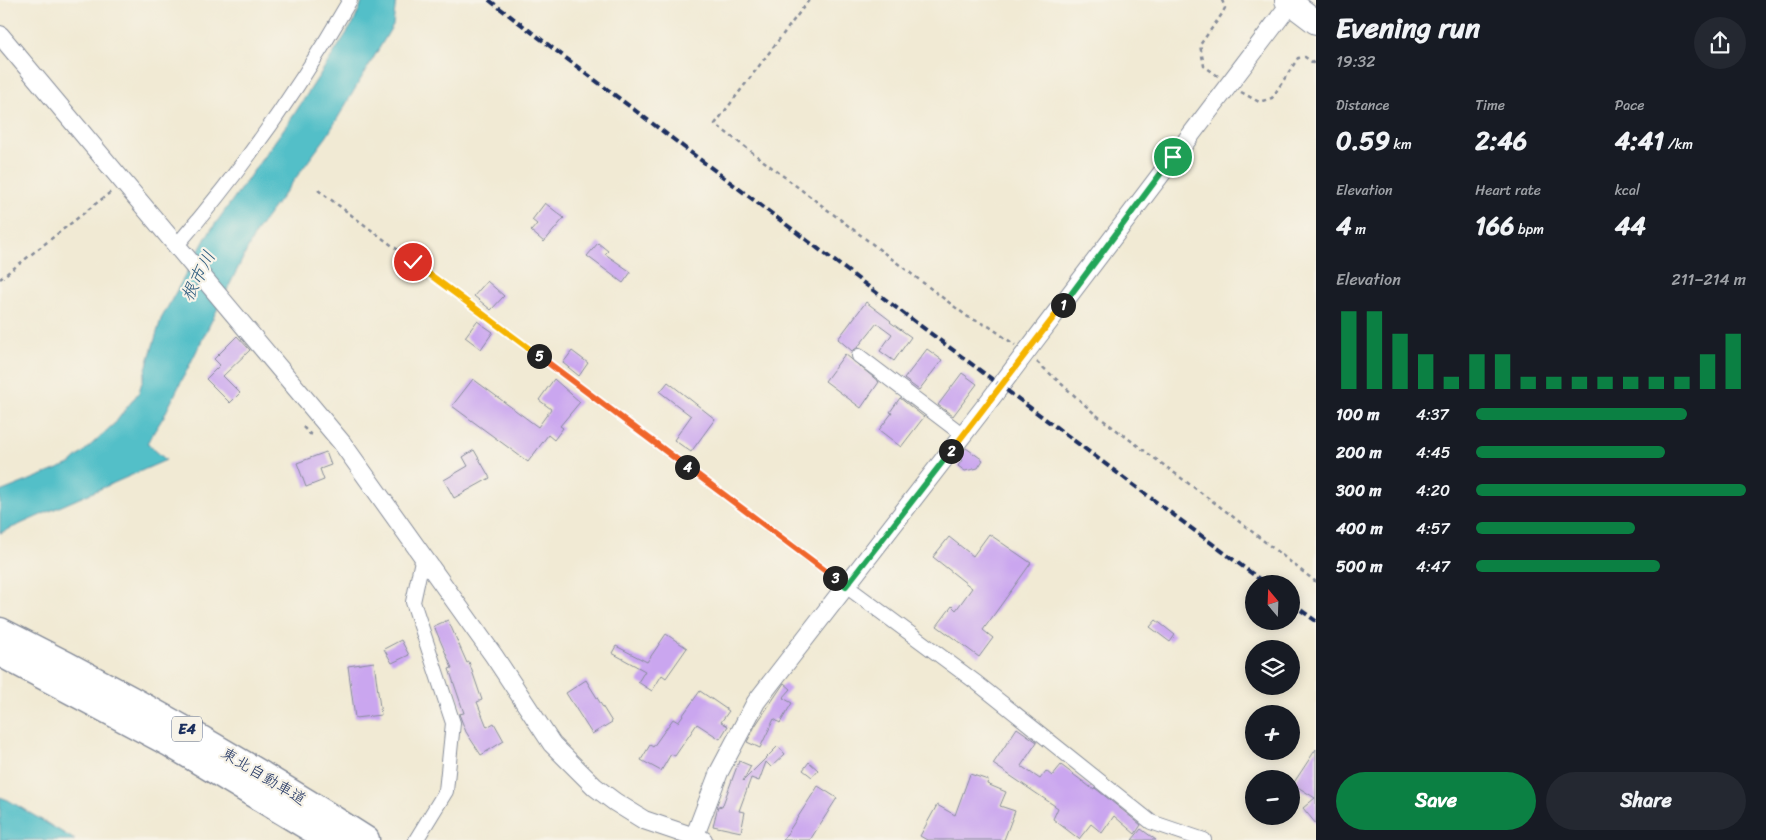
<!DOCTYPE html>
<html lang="en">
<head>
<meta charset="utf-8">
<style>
	body { margin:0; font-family:Sriracha,"Klee One",sans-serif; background:#242831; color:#f1f3f6; height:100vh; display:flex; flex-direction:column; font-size:19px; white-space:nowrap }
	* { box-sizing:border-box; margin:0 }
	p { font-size:16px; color:#9ea1a6 }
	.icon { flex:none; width:28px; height:28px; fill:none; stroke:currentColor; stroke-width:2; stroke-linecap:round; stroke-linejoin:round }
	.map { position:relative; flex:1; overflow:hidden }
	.panel { display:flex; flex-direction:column; background:#171b24; width:450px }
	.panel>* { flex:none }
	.needle { width:32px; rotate:341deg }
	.buttons { position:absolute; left:1245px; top:575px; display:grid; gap:10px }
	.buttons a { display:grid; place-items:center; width:55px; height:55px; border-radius:50%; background:#171b24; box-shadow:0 2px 12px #0003; font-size:25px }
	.pin { position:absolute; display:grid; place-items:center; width:42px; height:42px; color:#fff; margin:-21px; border:2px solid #fff; border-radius:50%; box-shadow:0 1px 5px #0007 }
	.km { position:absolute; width:25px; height:25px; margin:-12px; border-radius:50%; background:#222; color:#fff; font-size:14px; line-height:25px; text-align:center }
	.round { display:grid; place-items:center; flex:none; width:52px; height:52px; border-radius:26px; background:#242831 }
	.overview { display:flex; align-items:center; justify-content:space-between; height:85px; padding:0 20px }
	h1 { font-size:28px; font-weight:700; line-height:38px }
	.metrics { display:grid; grid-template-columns:repeat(3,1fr); gap:8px; height:85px; padding:5px 20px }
	.metrics div { display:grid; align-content:center }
	.metrics b { font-size:25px; font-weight:700 }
	.metrics small { font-size:14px; font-weight:400 }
	.metrics p { font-size:14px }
	.chart { height:140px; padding:10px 20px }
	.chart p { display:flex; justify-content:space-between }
	.chart svg { width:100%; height:90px; margin-top:5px; stroke:#0b8043; stroke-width:6 }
	.primary-button { display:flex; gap:10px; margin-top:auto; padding:10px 20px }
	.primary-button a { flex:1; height:58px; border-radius:30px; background:#0b8043; color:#fff; font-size:20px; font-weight:700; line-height:58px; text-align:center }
	.primary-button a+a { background:#242831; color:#f1f3f6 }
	ul { padding:0 20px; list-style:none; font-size:16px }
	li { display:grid; grid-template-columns:80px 60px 1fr; align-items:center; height:38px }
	li i { height:12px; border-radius:6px; background:#0b8043 }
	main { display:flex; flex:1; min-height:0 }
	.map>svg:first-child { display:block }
	.water { fill:#52bfc8; stroke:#367793 }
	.building { fill:#caa6ef }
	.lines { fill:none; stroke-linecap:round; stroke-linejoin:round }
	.minor-casing { stroke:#868c99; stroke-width:16 }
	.tertiary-casing { stroke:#868c99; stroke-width:20 }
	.trunk-casing { stroke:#868c99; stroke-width:26 }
	.motorway-casing { stroke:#868c99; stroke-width:29 }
	.path { stroke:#868c99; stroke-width:2.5; stroke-dasharray:4 4; stroke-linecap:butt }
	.minor { stroke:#fff; stroke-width:14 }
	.tertiary { stroke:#fff; stroke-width:18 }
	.trunk { stroke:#fff; stroke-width:24 }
	.motorway { stroke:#fff; stroke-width:26 }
	.rail { stroke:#1b2f5e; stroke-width:4; stroke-dasharray:8 4; stroke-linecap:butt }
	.split-1-casing { stroke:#fff; stroke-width:10 }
	.split-2-casing { stroke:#fff; stroke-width:10 }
	.split-3-casing { stroke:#fff; stroke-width:10 }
	.split-4-casing { stroke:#fff; stroke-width:10 }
	.split-5-casing { stroke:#fff; stroke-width:10 }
	.split-6-casing { stroke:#fff; stroke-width:10 }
	.split-1 { stroke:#22a559; stroke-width:6 }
	.split-2 { stroke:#f5b400; stroke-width:6 }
	.split-3 { stroke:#22a559; stroke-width:6 }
	.split-4 { stroke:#f0652b; stroke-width:6 }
	.split-5 { stroke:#f0652b; stroke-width:6 }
	.split-6 { stroke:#f5b400; stroke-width:6 }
	.labels { text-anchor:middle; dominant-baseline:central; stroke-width:4.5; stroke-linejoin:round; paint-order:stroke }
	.shield { fill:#f7f3e8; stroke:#5d6a87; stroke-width:1 }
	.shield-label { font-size:15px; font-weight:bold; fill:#1b2f5e }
	.street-label { font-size:16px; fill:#1b2f5e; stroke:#f7f3e8 }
	.water-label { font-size:18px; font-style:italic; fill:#2c5a7e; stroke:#f7f3e8 }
</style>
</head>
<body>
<main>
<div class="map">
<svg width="1316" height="840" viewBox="0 0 1316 840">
	<rect width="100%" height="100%" fill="#f7f3e8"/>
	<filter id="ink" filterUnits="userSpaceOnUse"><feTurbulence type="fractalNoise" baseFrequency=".02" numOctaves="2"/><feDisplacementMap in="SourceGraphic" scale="10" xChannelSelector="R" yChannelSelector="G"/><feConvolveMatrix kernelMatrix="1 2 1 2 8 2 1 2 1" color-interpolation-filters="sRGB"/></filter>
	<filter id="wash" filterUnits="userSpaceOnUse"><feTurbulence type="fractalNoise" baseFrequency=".0096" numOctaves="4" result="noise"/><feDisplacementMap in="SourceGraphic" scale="20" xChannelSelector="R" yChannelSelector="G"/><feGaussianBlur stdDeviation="1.12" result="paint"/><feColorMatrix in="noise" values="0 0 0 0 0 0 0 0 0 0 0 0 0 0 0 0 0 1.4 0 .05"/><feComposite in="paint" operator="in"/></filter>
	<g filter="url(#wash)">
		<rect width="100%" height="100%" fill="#f1ead4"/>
		<path class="water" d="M 363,0 L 396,0 L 393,25 L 327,136 L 257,230 L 164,416 L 147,443 L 166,460 L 0,533 L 0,492 L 70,464 L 115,423 L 139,392 L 161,319 L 208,234 L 293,116 L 354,22 Z
			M 0,797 L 8,800 L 75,840 L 0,840 Z"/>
		<g id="blocks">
			<path class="building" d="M 545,203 L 564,218 L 544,242 L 531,231 L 537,224 L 532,220 Z
				M 598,243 L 608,251 L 605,254 L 631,272 L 623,283 L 587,256 Z
				M 487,281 L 504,296 L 491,310 L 474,296 Z
				M 866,302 L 891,321 L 890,322 L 911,337 L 894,361 L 880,351 L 892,334 L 877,323 L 857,348 L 852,351 L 838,339 Z
				M 477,321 L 493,332 L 481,349 L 465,337 Z
				M 237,336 L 250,350 L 223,376 L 240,393 L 230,403 L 206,379 L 220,365 L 214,359 Z
				M 927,349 L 942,360 L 919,390 L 904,379 Z
				M 572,351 L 588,363 L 579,376 L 563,363 Z
				M 845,354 L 879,382 L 861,408 L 825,381 Z
				M 962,373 L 977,384 L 953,416 L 938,405 Z
				M 473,379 L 538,427 L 551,409 L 539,400 L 554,379 L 580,402 L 560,426 L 563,428 L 554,440 L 548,435 L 528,462 L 452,406 Z
				M 668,382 L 715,419 L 691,452 L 674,440 L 691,416 L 660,392 Z
				M 900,398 L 924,417 L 901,447 L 879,430 L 892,413 L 890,412 Z
				M 966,448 L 983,460 L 978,468 L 965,471 L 958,466 L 962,460 L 959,457 Z
				M 474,450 L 490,478 L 454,498 L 444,480 L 468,466 L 463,457 Z
				M 326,452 L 331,465 L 320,469 L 324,480 L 306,487 L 297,463 Z
				M 989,534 L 1031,563 L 983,630 L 993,638 L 979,657 L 937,626 L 952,606 L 956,610 L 972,588 L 933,557 L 949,537 L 973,556 Z
				M 448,620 L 467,663 L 469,662 L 482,700 L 477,702 L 487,727 L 494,723 L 504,741 L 481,755 L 466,732 L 459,714 L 464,713 L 449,669 L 452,668 L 434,626 Z
				M 1156,620 L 1175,635 L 1170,642 L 1150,627 Z
				M 666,634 L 687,648 L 666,678 L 662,675 L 652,691 L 638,682 L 645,671 L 612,653 L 616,646 L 647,662 Z
				M 401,640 L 409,655 L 392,663 L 384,649 Z
				M 374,662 L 381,715 L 355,718 L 348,666 Z
				M 586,680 L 612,722 L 592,734 L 566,693 Z
				M 784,683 L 791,689 L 783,698 L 792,703 L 780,723 L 774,719 L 760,748 L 747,742 L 755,726 Z
				M 700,691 L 729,711 L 721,722 L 728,726 L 720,739 L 697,724 L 675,756 L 671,754 L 661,771 L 641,760 L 650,745 L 653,747 L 673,719 L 678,722 Z
				M 1017,728 L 1037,742 L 1021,766 L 1040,779 L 1046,771 L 1052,776 L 1061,765 L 1094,790 L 1095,788 L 1141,825 L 1135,834 L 1114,816 L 1102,833 L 1091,824 L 1079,839 L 1053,819 L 1058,808 L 993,764 Z
				M 778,746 L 785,754 L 771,767 L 766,762 L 759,781 L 751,778 L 739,811 L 745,812 L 741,832 L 713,826 L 718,806 L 722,807 L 739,761 L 751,766 L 743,781 Z
				M 1316,749 L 1316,824 L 1303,808 L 1315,798 L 1293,784 Z
				M 809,762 L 818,770 L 812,777 L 803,770 Z
				M 970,774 L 988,780 L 987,784 L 1006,792 L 1000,806 L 1015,811 L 1004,840 L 927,840 L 920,836 L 937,805 L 955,815 Z
				M 818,786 L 837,798 L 810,840 L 783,840 Z
				M 1141,829 L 1156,840 L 1132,840 Z"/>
		</g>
	</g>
	<g filter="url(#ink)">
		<use href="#blocks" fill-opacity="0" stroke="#868c99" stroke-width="1"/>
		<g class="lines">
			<g class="minor-casing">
				<path id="minor" d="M 177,245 C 243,169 300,87 350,0
					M 859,356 L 963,435
					M 846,586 L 977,683 L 1151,822 L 1204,840
					M 416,840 L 446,791 L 453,723 L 413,602 L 423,556"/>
			</g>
			<g class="tertiary-casing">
				<path id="tertiary" d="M 0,35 L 342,443 L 494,656 L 552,744 L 595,787 L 615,802 L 644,820 L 703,840
					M 694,838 L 719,772 L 756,702 L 989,401 L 1293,0"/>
			</g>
			<g class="trunk-casing">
				<path id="trunk" d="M 1287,0 L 1316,22"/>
			</g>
			<g class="motorway-casing">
				<path id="motorway" d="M 0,631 C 126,694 248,763 366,840
					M 0,653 L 171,744 L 330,840"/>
			</g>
			<path class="path" d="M 809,0 L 715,124 L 968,317 L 990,327 L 1015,345
				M 1218,76 L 1204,66 L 1200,45 L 1222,14 L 1225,8 L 1222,0
				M 1241,92 L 1259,102 L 1272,98 L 1298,58 L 1305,57 L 1316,65
				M 318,190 L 835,578
				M 0,279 L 112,191
				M 1037,362 L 1095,414 L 1227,512 L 1316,582
				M 303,427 L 310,434 L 316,435"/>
			<use href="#minor" class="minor"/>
			<use href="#tertiary" class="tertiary"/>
			<use href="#trunk" class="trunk"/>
			<use href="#motorway" class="motorway"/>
			<path class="rail" d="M 489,0 L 890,303 L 1266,584
				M 1291,603 L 1316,621"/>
		</g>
	</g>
	<g class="lines" filter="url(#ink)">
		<g class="split-1-casing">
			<path id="split-1" d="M 1063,305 L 1173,157"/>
		</g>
		<g class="split-2-casing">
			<path id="split-2" d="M 951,451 L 1063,305"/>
		</g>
		<g class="split-3-casing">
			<path id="split-3" d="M 835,578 L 846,586 L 951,451"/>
		</g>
		<g class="split-4-casing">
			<path id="split-4" d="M 687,467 L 835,578"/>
		</g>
		<g class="split-5-casing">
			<path id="split-5" d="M 539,356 L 687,467"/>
		</g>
		<g class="split-6-casing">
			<path id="split-6" d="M 413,262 L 539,356"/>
		</g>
		<use href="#split-1" class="split-1"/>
		<use href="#split-2" class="split-2"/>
		<use href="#split-3" class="split-3"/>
		<use href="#split-4" class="split-4"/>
		<use href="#split-5" class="split-5"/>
		<use href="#split-6" class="split-6"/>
	</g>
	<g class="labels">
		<rect class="shield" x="172" y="716.5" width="30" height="25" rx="4"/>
		<g class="shield-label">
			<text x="187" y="729">E4</text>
		</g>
		<g class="street-label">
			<text transform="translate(264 776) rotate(31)">東北自動車道</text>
		</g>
		<g class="water-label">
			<text transform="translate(198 276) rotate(-63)">根市川</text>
		</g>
	</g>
</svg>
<div class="buttons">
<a><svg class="needle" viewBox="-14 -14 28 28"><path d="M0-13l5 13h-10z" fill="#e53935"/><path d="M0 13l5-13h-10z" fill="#9ea1a6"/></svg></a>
<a><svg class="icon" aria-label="layers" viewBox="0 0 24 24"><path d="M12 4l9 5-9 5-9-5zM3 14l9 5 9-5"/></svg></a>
<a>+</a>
<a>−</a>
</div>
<div class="pin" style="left:1173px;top:157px;background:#1e9e55"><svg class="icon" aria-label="arrive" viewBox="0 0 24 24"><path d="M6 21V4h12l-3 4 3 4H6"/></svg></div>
<div class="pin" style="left:413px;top:262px;background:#d93025"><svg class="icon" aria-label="check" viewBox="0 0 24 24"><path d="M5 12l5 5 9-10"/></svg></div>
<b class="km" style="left:1063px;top:305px">1</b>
<b class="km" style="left:951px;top:451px">2</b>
<b class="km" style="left:835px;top:578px">3</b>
<b class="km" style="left:687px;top:467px">4</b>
<b class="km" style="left:539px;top:356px">5</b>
</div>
<section class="panel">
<div class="overview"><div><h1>Evening run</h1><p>19:32</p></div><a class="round"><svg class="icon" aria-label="share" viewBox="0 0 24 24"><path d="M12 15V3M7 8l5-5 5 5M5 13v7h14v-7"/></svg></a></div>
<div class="metrics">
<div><p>Distance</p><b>0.59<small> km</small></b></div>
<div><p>Time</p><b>2:46</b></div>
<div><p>Pace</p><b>4:41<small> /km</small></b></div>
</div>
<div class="metrics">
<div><p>Elevation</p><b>4<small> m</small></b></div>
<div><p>Heart rate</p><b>166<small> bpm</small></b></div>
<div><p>kcal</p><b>44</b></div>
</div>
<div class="chart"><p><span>Elevation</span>211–214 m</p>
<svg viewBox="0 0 160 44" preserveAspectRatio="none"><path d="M5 44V6M15 44V6M25 44V17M35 44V27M45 44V38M55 44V27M65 44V27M75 44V38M85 44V38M95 44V38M105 44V38M115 44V38M125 44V38M135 44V38M145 44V27M155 44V17"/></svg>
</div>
<ul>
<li><b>100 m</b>4:37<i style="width:78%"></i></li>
<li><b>200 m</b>4:45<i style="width:70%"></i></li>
<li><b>300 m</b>4:20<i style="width:100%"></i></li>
<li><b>400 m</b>4:57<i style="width:59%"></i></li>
<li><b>500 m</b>4:47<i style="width:68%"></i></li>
</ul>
<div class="primary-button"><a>Save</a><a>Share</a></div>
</section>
</main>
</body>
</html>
